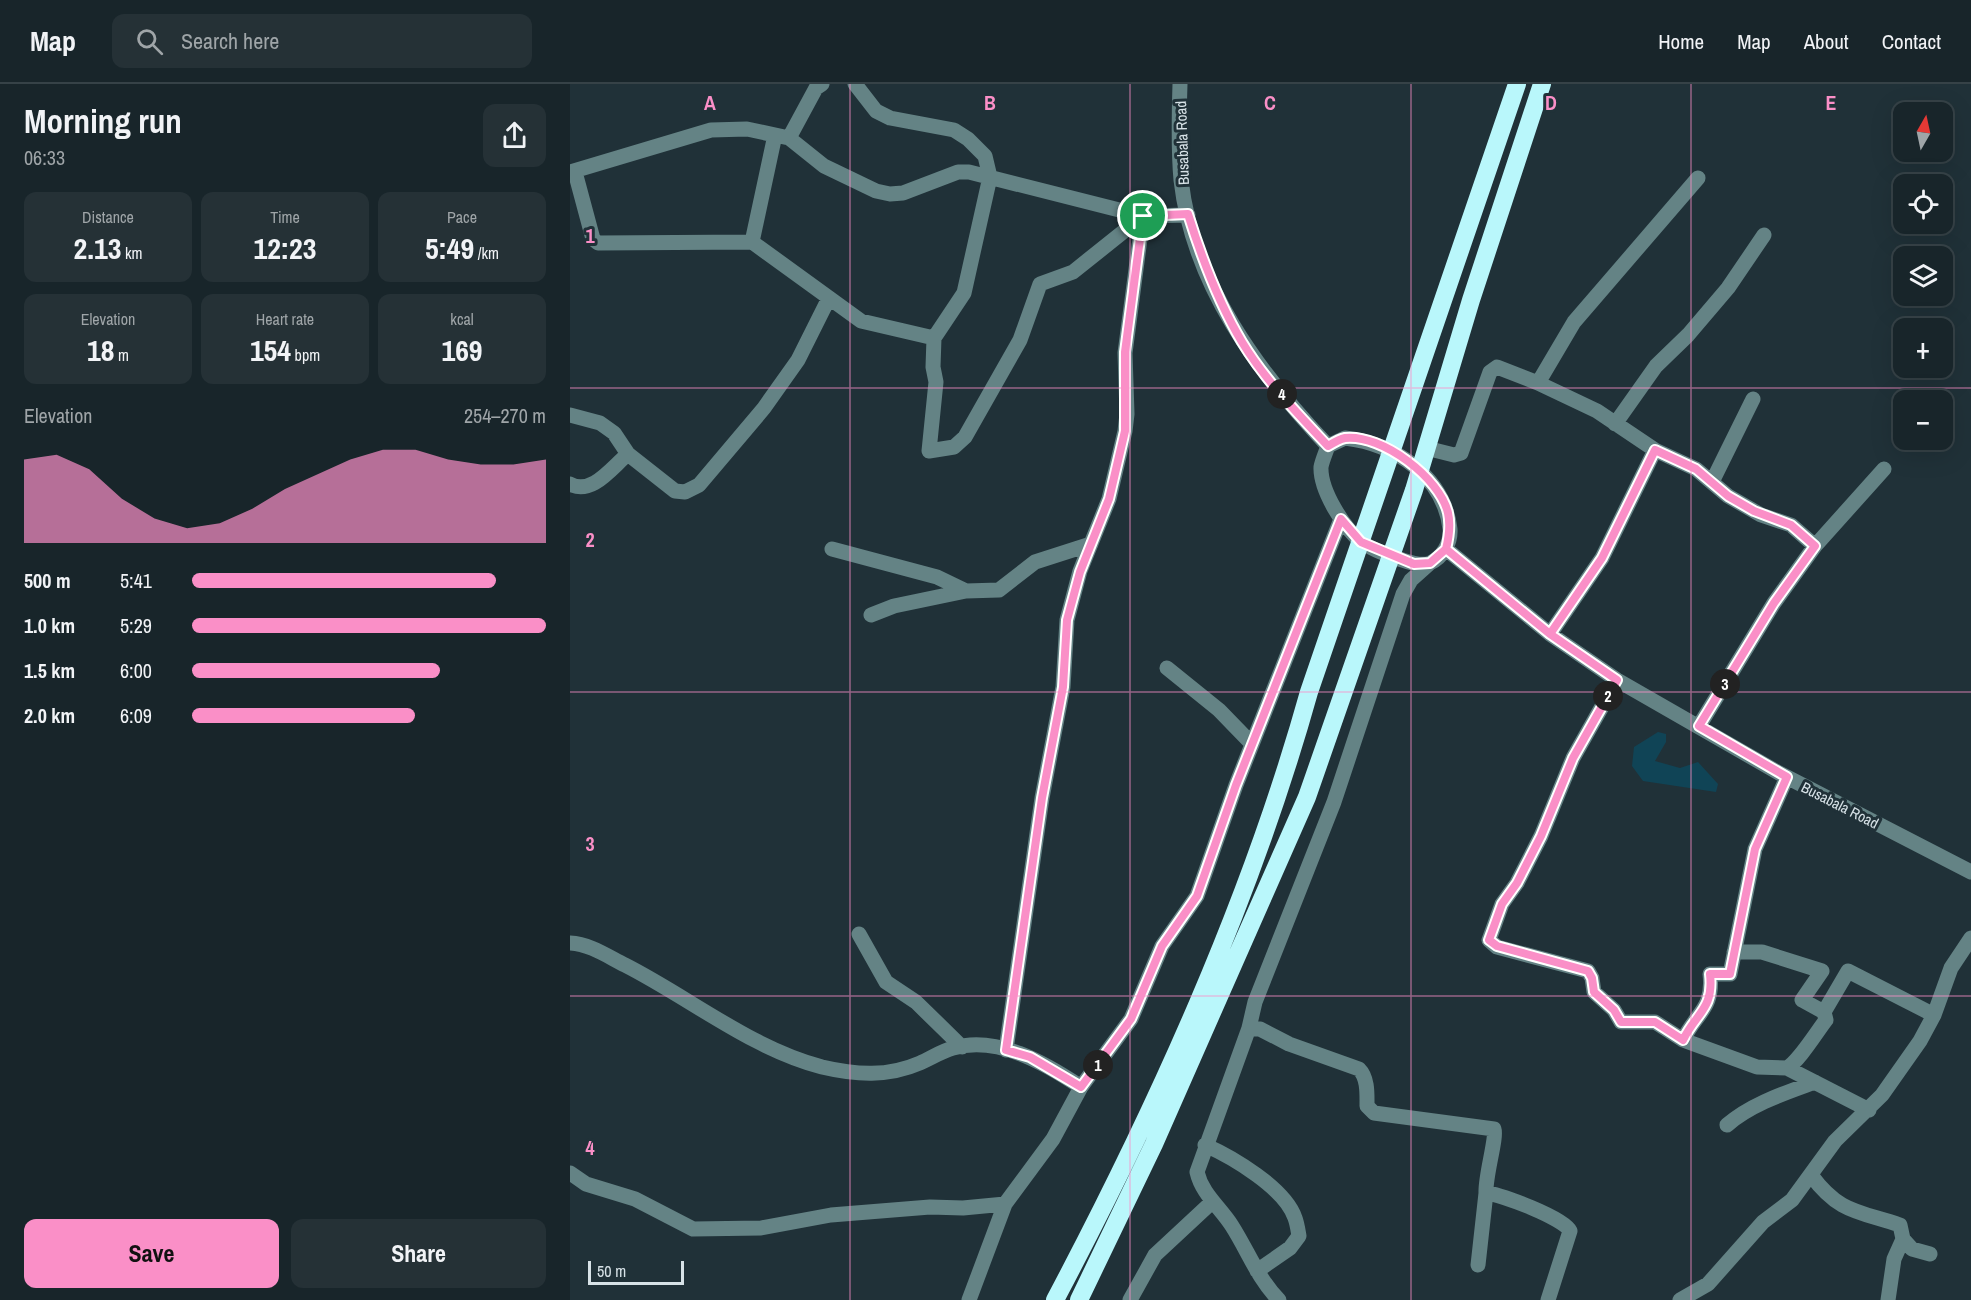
<!DOCTYPE html>
<html lang="en">
<head>
<meta charset="utf-8">
<style>
	body { margin:0; font-family:"Archivo Narrow",sans-serif; background:#253136; color:#f1f3f6; height:100vh; display:flex; flex-direction:column; font-size:22px; white-space:nowrap }
	* { box-sizing:border-box; margin:0 }
	p { font-size:20px; color:#9fa5a8 }
	.icon { flex:none; width:33px; height:33px; fill:none; stroke:currentColor; stroke-width:2; stroke-linecap:round; stroke-linejoin:round }
	.map { position:relative; flex:1; overflow:hidden }
	.panel { display:flex; flex-direction:column; background:#18252a; width:570px }
	.panel>* { flex:none }
	.needle { width:39px; rotate:9deg }
	.buttons { position:absolute; left:1323px; top:18px; display:grid; gap:12px }
	.buttons a { display:grid; place-items:center; width:60px; height:60px; border-radius:12px; background:#18252a; box-shadow:0 6px 24px #0002,0 0 0 2px #364247; font-size:30px }
	.scale { position:absolute; left:18px; bottom:15px; width:96px; box-sizing:border-box; padding-left:6px; border:3px solid #d7e2e7; border-top:0; font-size:16px; line-height:21px; white-space:nowrap; color:#d7e2e7; -webkit-text-stroke:4px #203138; paint-order:stroke }
	.pin { position:absolute; display:grid; place-items:center; width:51px; height:51px; color:#fff; margin:-26px; border:3px solid #fff; border-radius:50%; box-shadow:0 2px 6px #0007 }
	.km { position:absolute; width:30px; height:30px; margin:-15px; border-radius:50%; background:#222; color:#fff; font-size:16px; line-height:30px; text-align:center }
	.round { display:grid; place-items:center; flex:none; width:63px; height:63px; border-radius:12px; background:#253136 }
	.head { display:flex; align-items:center; justify-content:space-between; height:102px; padding:0 24px }
	h1 { font-size:33px; font-weight:800; line-height:45px }
	.figures { display:grid; grid-template-columns:repeat(3,1fr); gap:9px; height:102px; padding:6px 24px }
	.figures div { display:grid; align-content:center; border-radius:12px; background:#253136; text-align:center }
	.figures b { font-size:30px; font-weight:800 }
	.figures small { font-size:16px; font-weight:400 }
	.figures p { font-size:16px }
	.chart { height:168px; padding:12px 24px }
	.chart p { display:flex; justify-content:space-between }
	.chart svg { width:100%; height:108px; margin-top:6px; fill:#fa8fc7; opacity:.7 }
	.primary-button { display:flex; gap:12px; margin-top:auto; padding:12px 24px }
	.primary-button a { flex:1; height:69px; border-radius:12px; background:#fa8fc7; color:#111; font-size:24px; font-weight:800; line-height:69px; text-align:center }
	.primary-button a+a { background:#253136; color:#f1f3f6 }
	ul { padding:0 24px; list-style:none; font-size:20px }
	li { display:grid; grid-template-columns:96px 72px 1fr; align-items:center; height:45px }
	li i { height:15px; border-radius:8px; background:#fa8fc7 }
	header { display:flex; align-items:center; gap:36px; box-sizing:border-box; height:84px; padding:0 30px; background:#18252a; border-bottom:2px solid #364247 }
	header strong { font-size:28px }
	nav { display:flex; gap:33px; margin-inline-start:auto; font-size:21px }
	.search { width:420px; height:54px; background:#253136; display:flex; align-items:center; gap:15px; box-sizing:border-box; padding:0 21px; border-radius:12px; color:#9fa5a8; font-size:22px }
	main { display:flex; flex:1; min-height:0 }
	.map>svg:first-child { display:block }
	.green { fill:#104456 }
	.lines { fill:none; stroke-linecap:round; stroke-linejoin:round }
	.minor { stroke:#648385; stroke-width:15 }
	.highway { stroke:#b9f7fb; stroke-width:18 }
	.route-casing { stroke:#fff; stroke-width:12 }
	.route { stroke:#fa8fc7; stroke-width:8 }
	.grid { fill:none; stroke:#fa8fc7; stroke-width:1.5; stroke-opacity:0.55 }
	.labels { text-anchor:middle; dominant-baseline:central; stroke-width:6; stroke-linejoin:round; paint-order:stroke }
	.street-label { font-size:15px; fill:#d7e2e7; stroke:#203138 }
	.grid-label { font-size:20px; text-anchor:middle; font-weight:bold; fill:#fa8fc7; stroke:#203138; stroke-width:6; stroke-linejoin:round; paint-order:stroke }
</style>
</head>
<body>
<header>
<strong>Map</strong>
<div class="search"><svg class="icon" aria-label="search" viewBox="0 0 24 24"><circle cx="10" cy="10" r="6"/><path d="M15 15l6 6"/></svg>Search here</div>
<nav><a>Home</a><a>Map</a><a>About</a><a>Contact</a></nav>
</header>
<main>
<section class="panel">
<div class="head"><div><h1>Morning run</h1><p>06:33</p></div><a class="round"><svg class="icon" aria-label="share" viewBox="0 0 24 24"><path d="M12 15V3M7 8l5-5 5 5M5 13v7h14v-7"/></svg></a></div>
<div class="figures">
<div><p>Distance</p><b>2.13<small> km</small></b></div>
<div><p>Time</p><b>12:23</b></div>
<div><p>Pace</p><b>5:49<small> /km</small></b></div>
</div>
<div class="figures">
<div><p>Elevation</p><b>18<small> m</small></b></div>
<div><p>Heart rate</p><b>154<small> bpm</small></b></div>
<div><p>kcal</p><b>169</b></div>
</div>
<div class="chart"><p><span>Elevation</span>254–270 m</p>
<svg viewBox="0 0 160 44" preserveAspectRatio="none"><path d="M0 44V10L10 8L20 14L30 26L40 34L50 38L60 36L70 30L80 22L90 16L100 10L110 6L120 6L130 10L140 12L150 12L160 10V44z"/></svg>
</div>
<ul>
<li><b>500 m</b>5:41<i style="width:86%"></i></li>
<li><b>1.0 km</b>5:29<i style="width:100%"></i></li>
<li><b>1.5 km</b>6:00<i style="width:70%"></i></li>
<li><b>2.0 km</b>6:09<i style="width:63%"></i></li>
</ul>
<div class="primary-button"><a>Save</a><a>Share</a></div>
</section>
<div class="map">
<svg width="1401" height="1216" viewBox="0 0 1401 1216">
	<rect width="100%" height="100%" fill="#203138"/>
	<path class="green" d="M 1088,648 L 1096,650 L 1096,658 L 1085,677 L 1110,684 L 1128,678 L 1148,700 L 1146,708 L 1073,697 L 1062,682 L 1064,663 Z"/>
	<g class="lines">
		<path class="minor" d="M 285,0 L 306,27 L 320,34 L 384,46 L 398,55 L 415,72 L 420,93 L 394,209 L 364,254 L 363,283 L 366,298 L 359,367 L 384,363 L 395,353 L 450,256 L 470,200 L 503,188 L 573,132
			M 610,0 C 609,32 608,64 611,96 C 623,201 688,288 758,362
			M 205,51 L 182,158 L 291,237 L 364,254
			M 219,54 L 246,4 L 252,0
			M 0,88 L 141,46 L 177,45 L 219,54 L 254,82 L 306,107 L 320,110 L 333,109 L 388,88 L 399,88 L 573,132
			M 5,88 L 23,155 L 28,159 L 182,158
			M 968,299 L 1004,238 L 1128,94
			M 0,331 L 30,339 L 44,349 L 58,370 L 105,407 L 115,408 L 129,401 L 194,324 L 228,276 L 259,214
			M 1045,340 L 1086,282 L 1118,251 L 1158,204 L 1194,151
			M 775,354 C 825,360 874,392 880,445 C 881,459 873,473 860,479 C 851,483 839,478 829,475 C 817,471 802,466 792,458 C 774,445 750,406 751,383 C 752,377 756,368 758,362 Z
			M 856,364 L 884,371 L 891,369 L 920,288 L 927,283 L 968,299 L 1027,327 L 1085,366 L 1126,385 L 1158,412 L 1191,431 L 1221,441 L 1245,462
			M 1142,398 L 1183,315
			M 0,400 C 22,412 42,383 58,370
			M 262,465 L 367,493 L 396,507
			M 876,465 L 980,550 L 1047,596 L 1209,689 L 1401,788
			M 301,531 L 324,522 L 396,507 L 429,506 L 465,478 L 521,460
			M 980,550 L 1032,474 L 1085,366
			M 597,584 L 649,626 L 682,660
			M 1047,596 L 1003,674 L 971,752 L 947,799 L 932,820 L 919,856 L 927,863 L 1018,887 L 1022,894 L 1024,908 L 1044,926 L 1051,938 L 1085,938 L 1113,956 C 1126,929 1144,925 1140,890 L 1160,890 L 1185,765 L 1217,693
			M 1129,642 L 1204,519 L 1245,462 L 1314,385
			M 289,850 L 316,898 L 346,918 L 392,963
			M 0,859 C 20,860 37,872 55,881 C 120,914 180,964 252,983 C 286,991 318,993 350,979 C 361,974 372,967 383,964 C 427,951 475,979 511,1003
			M 1164,868 L 1192,868 L 1252,887 L 1232,916 L 1254,928 L 1278,887 L 1364,931
			M 679,944 L 690,945 L 719,960 L 789,985 C 798,994 797,1010 797,1022 L 804,1029 L 924,1045 C 927,1054 915,1092 916,1109 C 930,1110 994,1134 1000,1147 L 978,1216
			M 1113,956 L 1187,983 L 1217,984 L 1299,1026
			M 436,966 L 472,714 L 493,603 L 497,536 L 510,487 L 539,415 L 555,347 L 557,330 L 555,269 L 573,132 L 618,131
			M 1217,984 C 1229,977 1246,949 1256,936 L 1254,928
			M 1157,1041 C 1181,1020 1215,1009 1245,998
			M 635,1061 C 662,1073 715,1104 725,1134 C 727,1139 728,1146 729,1152 L 720,1164 L 687,1187
			M 0,1089 L 16,1100 L 65,1115 L 123,1145 L 191,1144 L 261,1131 L 360,1123 L 393,1124 L 435,1120
			M 1241,1091 C 1269,1129 1288,1127 1330,1141 L 1333,1155 L 1324,1175 L 1318,1216
			M 1333,1155 L 1342,1165 L 1360,1170
			M 908,1181 L 916,1109
			M 399,1216 L 435,1120 L 483,1055 L 511,1003 L 561,935 L 592,862 L 627,812 L 666,701 L 771,435
			M 560,1216 L 585,1171 L 642,1118
			M 709,1216 C 688,1195 678,1167 662,1142 C 650,1123 632,1110 627,1088 L 679,944 L 685,918 L 764,718 L 833,510 L 841,496 L 860,479
			M 1110,1216 L 1138,1200 L 1193,1138 L 1222,1116 L 1265,1057 L 1312,1011 L 1350,957 L 1364,931 L 1381,884 L 1401,854"/>
		<path class="highway" d="M 485,1216 C 587,1023 680,819 739,608 L 947,0
			M 509,1216 L 584,1060 L 737,713 L 844,406 L 901,216 L 972,0"/>
	</g>
	<g class="lines">
		<g class="route-casing">
			<path id="route" d="M 573,132 L 555,268 L 555,347 L 539,415 L 510,488 L 497,536 L 493,603 L 472,714 L 436,966 L 460,973 L 511,1003 L 561,935 L 592,862 L 627,812 L 666,701 L 771,435 L 791,458 L 844,480 L 860,479 L 876,465 L 980,550 L 1047,596 L 1003,674 L 971,752 L 947,799 L 932,820 L 919,856 L 927,862 L 1018,887 L 1022,894 L 1024,908 L 1044,926 L 1051,938 L 1085,938 L 1113,956 C 1126,929 1144,925 1140,890 L 1160,890 L 1185,765 L 1217,693 L 1129,642 L 1204,519 L 1245,462 L 1221,441 L 1184,427 L 1158,412 L 1126,385 L 1085,366 L 1032,474 L 980,550 L 876,465 C 879,453 881,442 878,429 C 870,394 812,350 775,354 C 770,355 763,359 758,362 C 728,330 695,296 672,258 C 648,218 632,175 618,130 L 573,132"/>
		</g>
		<use href="#route" class="route"/>
	</g>
	<path class="grid" d="M 280,0 L 280,1216M 560,0 L 560,1216M 841,0 L 841,1216M 1121,0 L 1121,1216M 0,304 L 1401,304M 0,608 L 1401,608M 0,912 L 1401,912"/>
	<g class="labels">
		<g class="street-label">
			<text transform="translate(612 59) rotate(-92)">Busabala Road</text>
			<text transform="translate(1270 721) rotate(27)">Busabala Road</text>
		</g>
	</g>
	<g class="grid-label">
		<text x="140" y="26">A</text>
		<text x="420" y="26">B</text>
		<text x="700" y="26">C</text>
		<text x="981" y="26">D</text>
		<text x="1261" y="26">E</text>
		<text x="20" y="159">1</text>
		<text x="20" y="463">2</text>
		<text x="20" y="767">3</text>
		<text x="20" y="1071">4</text>
	</g>
</svg>
<div class="buttons">
<a><svg class="needle" viewBox="-14 -14 28 28"><path d="M0-13l5 13h-10z" fill="#e53935"/><path d="M0 13l5-13h-10z" fill="#9fa5a8"/></svg></a>
<a><svg class="icon" aria-label="locate" viewBox="0 0 24 24"><circle cx="12" cy="12" r="6"/><path d="M12 2v4M12 18v4M2 12h4M18 12h4"/></svg></a>
<a><svg class="icon" aria-label="layers" viewBox="0 0 24 24"><path d="M12 4l9 5-9 5-9-5zM3 14l9 5 9-5"/></svg></a>
<a>+</a>
<a>−</a>
</div>
<div class="scale">50 m</div>
<div class="pin" style="left:573px;top:132px;background:#1e9e55"><svg class="icon" aria-label="arrive" viewBox="0 0 24 24"><path d="M6 21V4h12l-3 4 3 4H6"/></svg></div>
<b class="km" style="left:528px;top:981px">1</b>
<b class="km" style="left:1038px;top:612px">2</b>
<b class="km" style="left:1155px;top:600px">3</b>
<b class="km" style="left:712px;top:310px">4</b>
</div>
</main>
</body>
</html>
